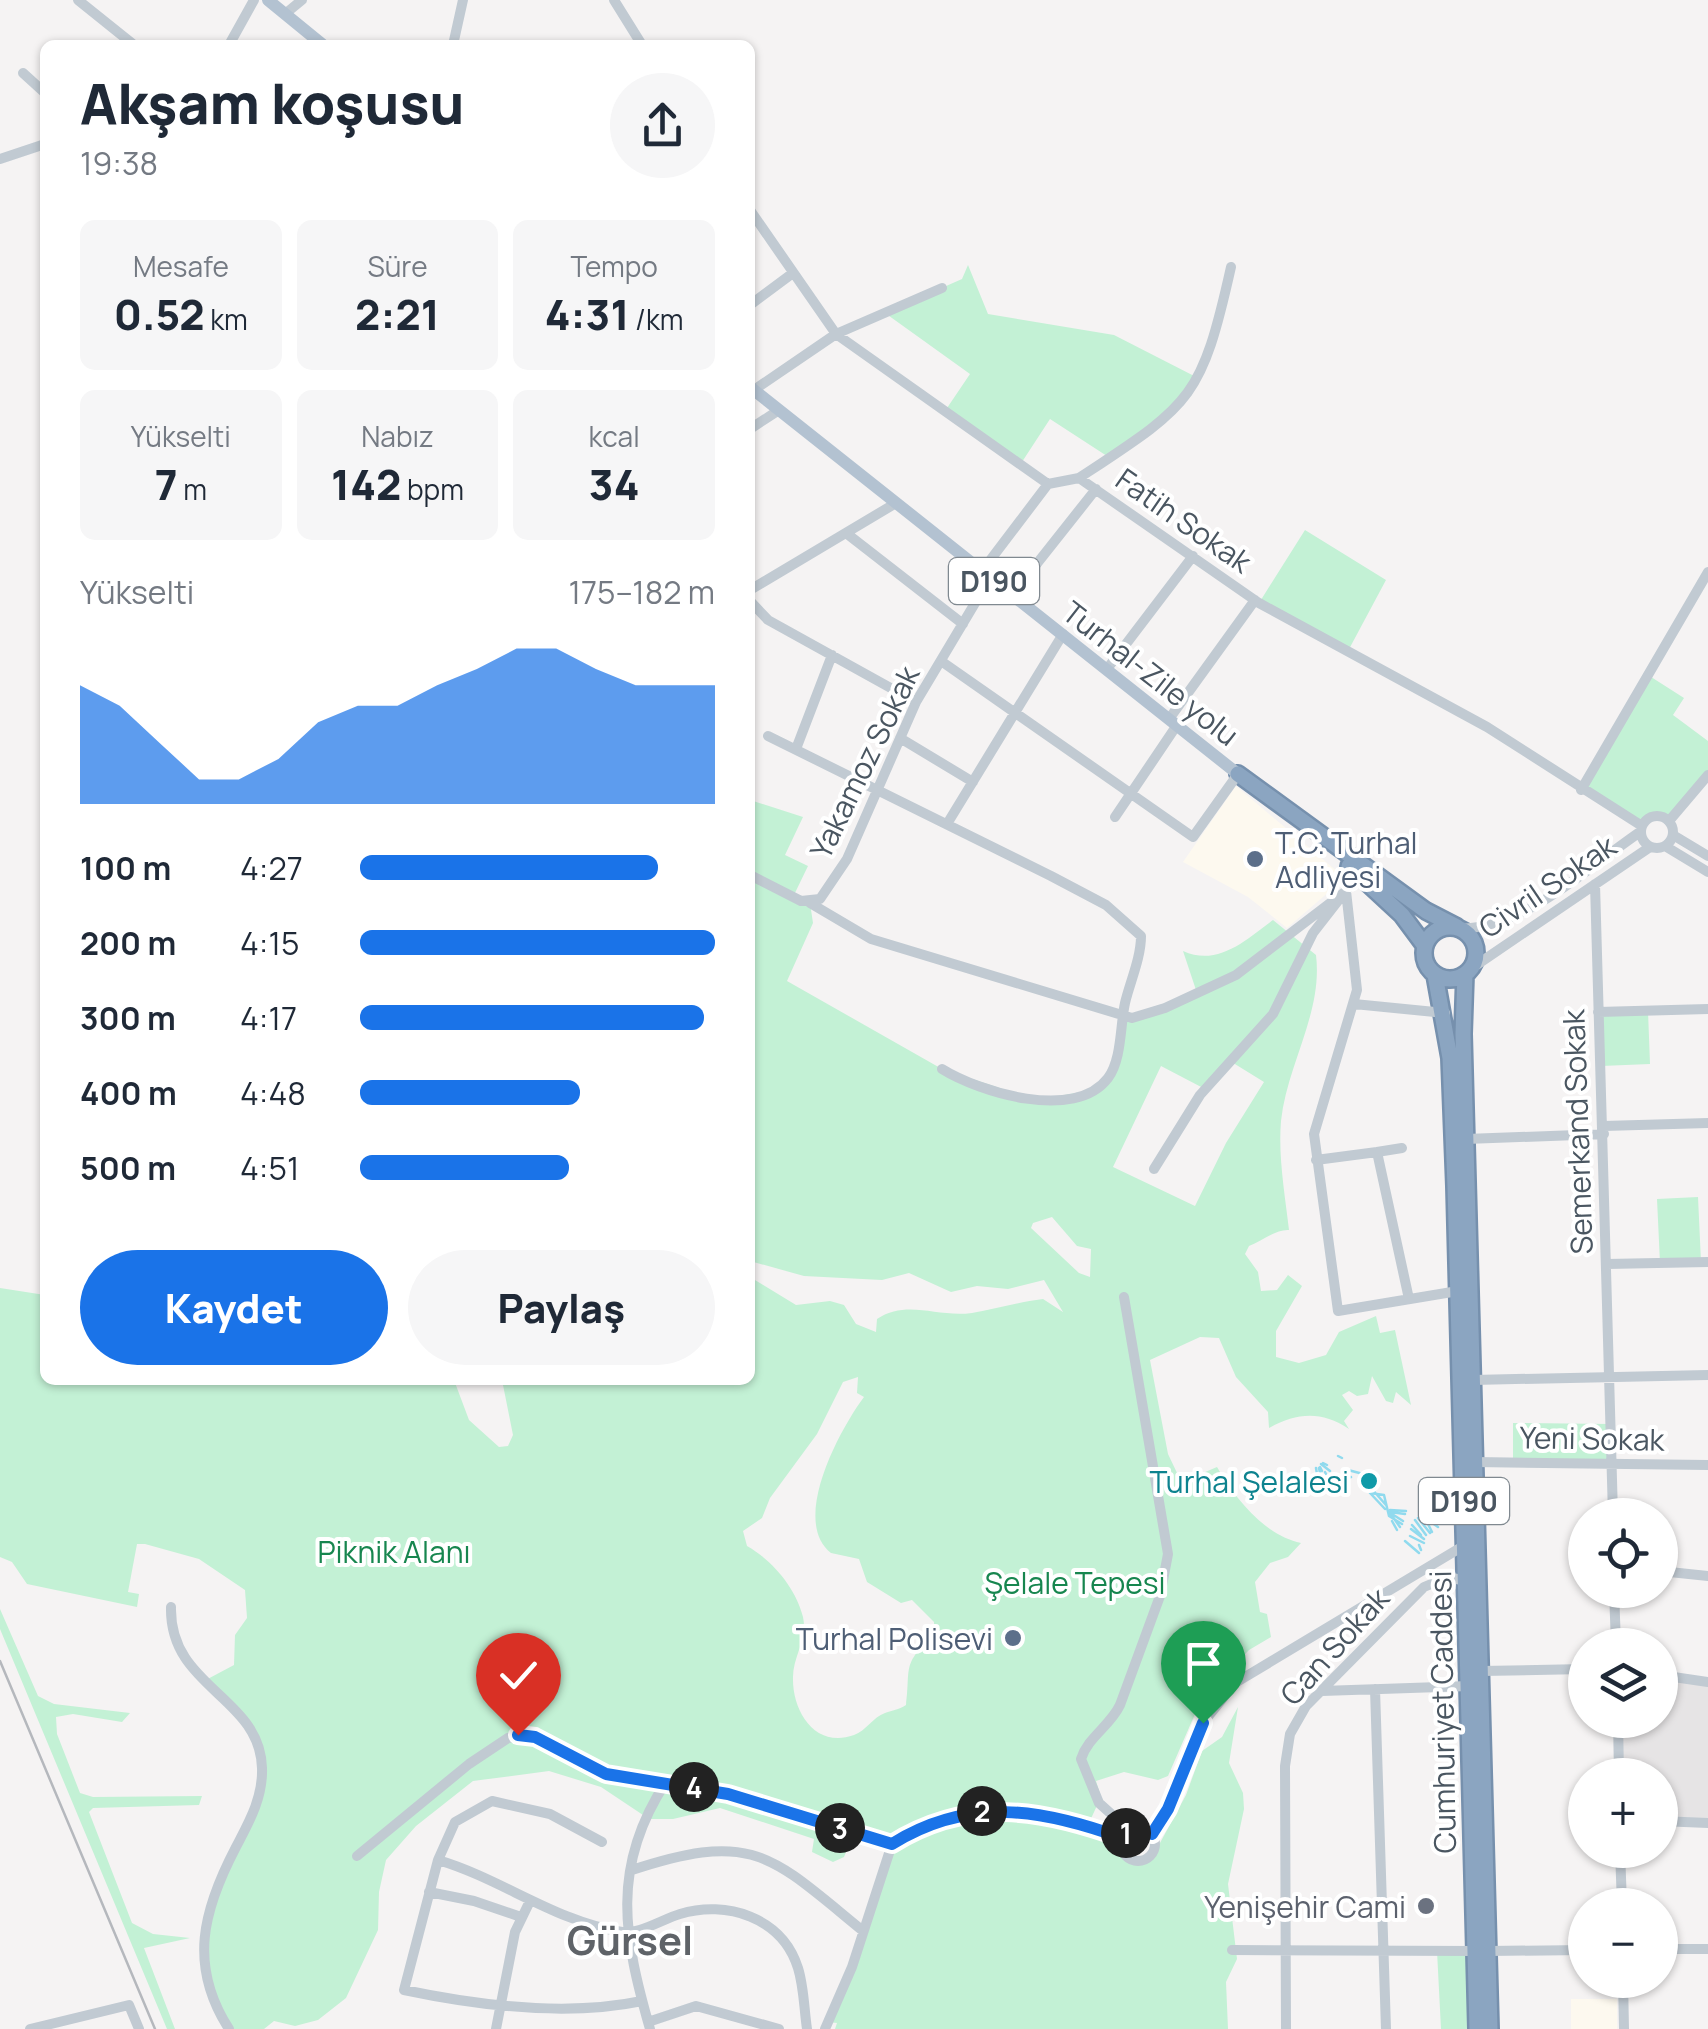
<!DOCTYPE html>
<html lang="tr">
<head>
<meta charset="utf-8">
<style>
	body { margin:0; font-family:Manrope,sans-serif; background:#f6f6f7; color:#1f2937; height:100vh; display:flex; flex-direction:column; font-size:38px; white-space:nowrap }
	* { box-sizing:border-box; margin:0 }
	p { font-size:32px; color:#747a83 }
	.icon { flex:none; width:55px; height:55px; fill:none; stroke:currentColor; stroke-width:2; stroke-linecap:round; stroke-linejoin:round }
	.map { position:relative; flex:1; overflow:hidden }
	.drawer { position:absolute; left:40px; top:40px; width:715px; height:1345px; display:flex; flex-direction:column; background:#fff; border-radius:15px; box-shadow:0 2px 8px #0004 }
	.drawer>* { flex:none }
	.buttons { position:absolute; left:1568px; top:1498px; display:grid; gap:20px }
	.buttons a { display:grid; place-items:center; width:110px; height:110px; border-radius:50%; background:#fff; box-shadow:0 2px 8px #0004; font-size:50px }
	.pin { position:absolute; display:grid; place-items:center; width:85px; height:85px; color:#fff; margin:-102px -42px; border-radius:50% 50% 50% 0; rotate:-45deg; box-shadow:0 0 10px #0007 }
	.pin .icon { rotate:45deg }
	.km { position:absolute; width:50px; height:50px; margin:-25px; border-radius:50%; background:#222; color:#fff; font-size:28px; line-height:50px; text-align:center }
	.round { display:grid; place-items:center; flex:none; width:105px; height:105px; border-radius:52px; background:#f6f6f7 }
	.head { display:flex; align-items:center; justify-content:space-between; height:170px; padding:0 40px }
	h1 { font-size:55px; font-weight:800; line-height:75px }
	.stats { display:grid; grid-template-columns:repeat(3,1fr); gap:15px; height:170px; padding:10px 40px }
	.stats div { display:grid; align-content:center; border-radius:15px; background:#f6f6f7; text-align:center }
	.stats b { font-size:42px; font-weight:800 }
	.stats small { font-size:28px; font-weight:400 }
	.stats p { font-size:28px }
	.chart { height:280px; padding:20px 40px }
	.chart p { display:flex; justify-content:space-between }
	.chart svg { width:100%; height:180px; margin-top:10px; fill:#1a73e8; opacity:.7 }
	.cta { display:flex; gap:20px; margin-top:auto; padding:20px 40px }
	.cta a { flex:1; height:115px; border-radius:60px; background:#1a73e8; color:#fff; font-size:40px; font-weight:800; line-height:115px; text-align:center }
	.cta a+a { background:#f6f6f7; color:#1f2937 }
	ul { padding:0 40px; list-style:none; font-size:32px }
	li { display:grid; grid-template-columns:160px 120px 1fr; align-items:center; height:75px }
	li i { height:25px; border-radius:12px; background:#1a73e8 }
	.map>svg:first-child { display:block }
	.commercial { fill:#fdf9ef }
	.education { fill:#e6e4e5 }
	.green { fill:#c3f1d5; fill-rule:evenodd }
	.lines { fill:none; stroke-linecap:round; stroke-linejoin:round }
	.stream { stroke:#90daee; stroke-width:2.5 }
	.highway-casing { stroke:#7690ad; stroke-width:20 }
	.minor { stroke:#c1cad2; stroke-width:10 }
	.major { stroke:#b3c2d1; stroke-width:12 }
	.highway { stroke:#8ba5c1; stroke-width:15 }
	.rail { stroke:#b5b8bd; stroke-width:2.5 }
	.route-casing { stroke:#fff; stroke-width:20 }
	.route { stroke:#1a73e8; stroke-width:12 }
	.service-dot { fill:#5c6f8a; stroke:#fff; stroke-width:4 }
	.culture-dot { fill:#0f9aa8; stroke:#fff; stroke-width:4 }
	.worship-dot { fill:#6b7280; stroke:#fff; stroke-width:4 }
	.labels { text-anchor:middle; dominant-baseline:central; stroke-width:8; stroke-linejoin:round; paint-order:stroke }
	.shield { fill:#fff; stroke:#808990; stroke-width:2.5 }
	.shield-label { font-size:28px; font-weight:bold; fill:#4a5661 }
	.street-label { font-size:30px; fill:#4a5661; stroke:#fff }
	.service-label { font-size:30px; fill:#4e5e75; stroke:#fff; text-anchor:start }
	.culture-label { font-size:30px; fill:#0d838f; stroke:#fff; text-anchor:end }
	.park-label { font-size:30px; fill:#17864f; stroke:#fff }
	.worship-label { font-size:30px; fill:#5b616d; stroke:#fff; text-anchor:end }
	.district-label { font-size:40px; font-weight:bold; fill:#5f6368; stroke:#fff }
</style>
</head>
<body>
<div class="map">
<svg width="1708" height="2029" viewBox="0 0 1708 2029">
	<rect width="100%" height="100%" fill="#f5f3f3"/>
	<path class="commercial" d="M 1236,786 L 1345,878 L 1287,928 L 1248,897 L 1183,862 Z
		M 1571,1999 L 1617,1999 L 1617,2029 L 1571,2029 Z"/>
	<path class="education" d="M 1660,1675 L 1708,1682 L 1708,1823 L 1660,1821 L 1660,1775 L 1619,1775 L 1618,1720 L 1660,1720 Z"/>
	<path class="green" d="M 968,265 L 988,314 L 1114,335 L 1200,379 L 1192,392 L 1110,458 L 1050,419 L 1020,465 L 945,411 L 970,374 L 885,313 L 962,279 Z
		M 1305,530 L 1386,580 L 1348,651 L 1259,603 Z
		M 1648,675 L 1684,698 L 1673,715 L 1708,741 L 1708,775 L 1669,821 L 1654,816 L 1644,822 L 1581,790 Z
		M 750,800 L 803,817 L 785,855 L 808,866 L 793,897 L 810,903 L 813,923 L 787,981 L 942,1069 L 1036,1100 L 1087,1091 L 1108,1078 L 1122,1017 L 1197,993 L 1183,951 C 1218,967 1246,940 1273,920 L 1316,955 C 1323,1013 1287,1064 1281,1121 C 1278,1157 1285,1195 1289,1230 C 1276,1229 1262,1241 1249,1246 L 1245,1254 L 1258,1272 L 1261,1291 L 1277,1290 L 1288,1275 L 1302,1286 L 1276,1331 L 1276,1357 L 1299,1363 L 1326,1355 L 1339,1332 L 1376,1316 L 1380,1333 L 1395,1330 L 1411,1405 L 1396,1392 L 1393,1403 L 1386,1401 L 1372,1376 L 1368,1394 L 1357,1396 L 1349,1391 L 1342,1395 L 1353,1410 L 1344,1421 L 1349,1429 C 1321,1410 1296,1413 1269,1428 L 1268,1412 L 1236,1377 L 1219,1338 L 1200,1337 L 1150,1360 L 1168,1454 L 1178,1475 L 1191,1478 L 1217,1467 C 1235,1498 1265,1536 1301,1543 L 1288,1557 L 1270,1563 L 1255,1582 L 1260,1612 L 1267,1614 L 1271,1637 L 1249,1650 L 1217,1684 L 1195,1714 L 1168,1776 L 1158,1780 L 1124,1772 L 1096,1781 L 1101,1797 L 1088,1825 L 1123,1839 L 1123,1849 L 1133,1859 L 1154,1854 L 1186,1795 L 1202,1751 L 1222,1737 L 1238,1707 L 1229,1763 L 1243,1793 L 1244,1809 L 1228,1884 L 1237,1959 L 1226,1982 L 1228,2029 L 835,2029 L 837,2023 L 828,2022 L 891,1844 L 854,1832 L 844,1857 L 833,1862 L 812,1852 L 814,1839 L 720,1808 L 673,1819 L 649,1819 L 601,1787 L 549,1771 L 473,1781 L 416,1826 L 386,1860 L 379,1892 L 378,1930 L 346,1998 L 318,2020 L 295,2026 L 274,2021 L 264,2029 L 229,2029 L 212,1997 L 205,1920 L 261,1786 L 255,1735 L 202,1682 L 234,1665 L 235,1635 L 247,1618 L 245,1590 L 199,1559 L 145,1544 L 137,1544 L 128,1592 L 139,1594 L 137,1607 L 27,1584 L 12,1562 L 0,1557 L 0,1288 L 45,1295 L 45,1380 L 454,1380 L 469,1420 L 499,1447 L 508,1446 L 513,1435 L 502,1380 L 750,1380 L 750,1277 L 796,1305 L 830,1301 L 844,1305 L 856,1324 L 876,1332 L 877,1319 C 908,1299 937,1318 972,1313 C 996,1309 1019,1302 1043,1299 L 1063,1312 L 1044,1280 L 1008,1289 L 977,1286 L 951,1292 L 909,1273 L 882,1280 L 804,1276 L 750,1261 ZM 1230,1061 L 1264,1082 L 1226,1143 L 1195,1206 L 1113,1167 L 1161,1066 L 1205,1089 ZM 1052,1217 L 1077,1246 L 1091,1249 L 1090,1277 L 1079,1273 L 1031,1228 L 1033,1223 ZM 858,1377 L 857,1393 L 864,1397 C 840,1429 790,1521 831,1553 L 859,1559 L 867,1582 L 901,1603 L 912,1600 L 934,1622 L 934,1635 C 901,1665 911,1667 906,1705 C 898,1710 893,1710 885,1713 C 873,1717 866,1731 854,1735 C 815,1749 792,1711 793,1677 C 793,1656 808,1639 803,1617 C 796,1588 772,1560 747,1546 L 743,1531 L 762,1518 L 770,1498 L 817,1434 L 843,1382 Z
		M 1648,1011 L 1650,1064 L 1601,1066 L 1598,1012 Z
		M 1698,1197 L 1701,1262 L 1660,1263 L 1657,1199 Z
		M 1513,1423 L 1610,1424 L 1611,1464 L 1513,1462 Z
		M 0,1609 L 38,1696 L 54,1704 L 130,1713 L 122,1722 L 73,1714 L 56,1717 L 57,1734 L 80,1793 L 93,1797 L 202,1796 L 199,1805 L 93,1808 L 89,1812 L 132,1923 L 153,1934 L 190,1938 L 144,1948 L 175,2029 L 167,2029 L 0,1629 Z
		M 1468,1950 L 1469,2029 L 1441,2029 L 1437,1951 Z"/>
	<g class="lines">
		<path class="stream" d="M 1338,1456 L 1342,1458
			M 1323,1463 L 1327,1465
			M 1321,1464 L 1330,1471
			M 1320,1467 L 1322,1471
			M 1316,1468 L 1317,1474
			M 1319,1468 L 1320,1473
			M 1348,1470 L 1367,1475 L 1370,1493 L 1384,1495 L 1389,1516 L 1402,1524
			M 1325,1472 L 1327,1476
			M 1338,1481 L 1351,1477
			M 1371,1488 L 1386,1505
			M 1371,1494 L 1385,1509
			M 1420,1509 L 1440,1509
			M 1390,1510 L 1406,1511
			M 1390,1512 L 1405,1514
			M 1421,1512 L 1432,1514
			M 1390,1513 L 1400,1527
			M 1431,1513 L 1439,1517
			M 1392,1514 L 1403,1521
			M 1421,1515 L 1438,1527
			M 1418,1518 L 1430,1533
			M 1415,1520 L 1426,1535
			M 1426,1520 L 1432,1532
			M 1392,1521 L 1397,1530
			M 1412,1525 L 1421,1535
			M 1411,1529 L 1424,1539
			M 1410,1536 L 1424,1543
			M 1405,1541 L 1419,1553
			M 1419,1545 L 1421,1550"/>
		<g class="highway-casing">
			<path id="highway" d="M 1238,774 L 1426,911 L 1457,927
				M 1349,866 L 1402,915 L 1425,946
				M1424 953a26 26 0 1 1 52 0a26 26 0 1 1-52 0Z
				M 1465,974 L 1463,1034 L 1490,2029
				M 1435,975 L 1450,1058 L 1455,1186 L 1477,2029"/>
		</g>
		<path class="minor" d="M 78,0 L 134,45
			M 614,0 L 642,45
			M 285,14 L 302,0
			M 229,45 L 254,0
			M 453,45 L 463,0
			M 23,73 L 45,93
			M 0,159 L 45,144
			M 750,210 L 836,334 L 1048,484 L 1079,478 L 1259,603 L 1487,727 L 1642,826
			M 750,305 L 793,273
			M 754,390 L 836,334 L 942,288
			M 750,429 L 779,410
			M 1079,478 C 1191,404 1201,401 1231,267
			M 846,533 L 963,624
			M 982,571 L 1048,484
			M 750,590 L 896,503
			M 1012,595 L 1096,489
			M 750,601 L 768,620 L 916,702
			M 941,661 L 1193,837 L 1238,774
			M 1107,669 L 1193,556
			M 1169,719 L 1255,600
			M 768,736 L 1051,876 L 1106,905 L 1141,936 C 1141,958 1130,982 1125,1003 C 1120,1026 1122,1059 1108,1078 C 1075,1122 979,1092 942,1069
			M 900,738 L 973,782
			M 796,749 L 832,655
			M 1581,790 L 1708,572
			M1641 832a16 16 0 1 1 32 0a16 16 0 1 1-32 0Z
			M 1115,817 L 1177,725
			M 1669,821 L 1708,775
			M 947,824 L 1063,634
			M 1673,835 L 1708,856
			M 1665,846 L 1708,872
			M 750,875 L 801,901 L 820,899 L 847,859 L 916,702 L 990,578
			M 1595,884 L 1613,1515
			M 810,903 L 871,939 L 1132,1018 L 1165,1008 L 1236,975 L 1346,891 L 1357,990 L 1314,1134 L 1338,1311 L 1458,1291
			M 1461,929 C 1528,926 1587,868 1640,832
			M 1472,968 L 1650,847
			M 1354,1004 L 1445,1013
			M 1598,1012 L 1708,1009
			M 1604,1126 L 1708,1123
			M 1466,1139 L 1604,1134
			M 1377,1152 L 1402,1148
			M 1316,1160 L 1377,1152 L 1409,1299
			M 1154,1169 L 1200,1095 L 1273,1014 L 1313,933 L 1359,874
			M 1607,1264 L 1708,1262
			M 1124,1297 L 1168,1554 L 1160,1596 L 1120,1705 C 1110,1726 1088,1737 1081,1759 L 1099,1803 L 1129,1830
			M 1473,1380 L 1708,1375
			M 1475,1462 L 1708,1465
			M 1660,1571 L 1708,1576
			M 1614,1590 L 1616,1645
			M 171,1607 C 169,1688 260,1696 262,1768 C 263,1798 249,1822 236,1847 C 203,1910 188,1965 229,2029
			M 1481,1671 L 1585,1669
			M 1660,1675 L 1708,1682
			M 1375,1689 L 1386,2029
			M 1322,1691 L 1469,1686
			M 1618,1720 L 1619,1775
			M 1660,1821 L 1708,1823
			M1121 1844a17 17 0 1 1 34 0a17 17 0 1 1-34 0Z
			M 1152,1834 L 1173,1798 L 1203,1723 L 1235,1683 L 1465,1545
			M 1620,1850 L 1622,1905
			M 357,1856 L 469,1764 L 508,1738 L 527,1735 L 606,1775 L 728,1795 L 892,1844
			M 438,1860 L 455,1822 L 492,1801 L 550,1814 L 602,1842
			M 632,1870 C 754,1830 770,1855 863,1931
			M 429,1892 L 474,1901 L 521,1917
			M 1660,1949 L 1708,1949
			M 1232,1950 L 1475,1951
			M 1489,1951 L 1585,1950
			M 1623,1980 L 1624,2029
			M 642,2001 C 566,2017 480,2006 404,1990 L 438,1860 C 502,1879 554,1921 622,1932 C 638,1935 663,1919 680,1914 C 726,1900 782,1917 798,1968 C 804,1987 804,2009 807,2029
			M 648,2022 L 696,2006 L 779,2029
			M 30,2029 L 129,2005 L 139,2029
			M 496,2029 L 515,1932 L 529,1903
			M 650,2029 C 624,1938 610,1867 666,1782
			M 825,2029 L 852,1967 L 892,1844 C 968,1796 1042,1809 1123,1839
			M 1286,2029 L 1285,1766 L 1290,1734 L 1306,1706 L 1424,1587 L 1448,1577 L 1466,1581"/>
		<path class="major" d="M 268,0 L 323,45
			M 750,387 L 1238,774"/>
		<use href="#highway" class="highway"/>
		<path class="rail" d="M 0,1661 L 155,2029"/>
	</g>
	<g class="lines">
		<g class="route-casing">
			<path id="route" d="M 518,1735 L 535,1737 L 606,1774 L 728,1794 L 892,1844 C 969,1796 1042,1809 1122,1838 L 1138,1827 L 1152,1834 L 1168,1809 L 1203,1723"/>
		</g>
		<use href="#route" class="route"/>
	</g>
	<g class="service-dot">
		<circle cx="1255" cy="859" r="10"/>
		<circle cx="1013" cy="1638" r="10"/>
	</g>
	<circle class="culture-dot" cx="1369" cy="1481" r="10"/>
	<circle class="worship-dot" cx="1426" cy="1906" r="10"/>
	<g class="labels">
		<g class="shield">
			<rect x="949" y="558" width="90" height="46" rx="8"/>
			<rect x="1419" y="1478" width="90" height="46" rx="8"/>
		</g>
		<g class="shield-label">
			<text x="994" y="581">D190</text>
			<text x="1464" y="1501">D190</text>
		</g>
		<g class="street-label">
			<text transform="translate(1184 520) rotate(35)">Fatih Sokak</text>
			<text transform="translate(1151 673) rotate(38)">Turhal-Zile yolu</text>
			<text transform="translate(864 762) rotate(-64)">Yakamoz Sokak</text>
			<text transform="translate(1547 886) rotate(-34)">Civril Sokak</text>
			<text transform="translate(1577 1132) rotate(-92)">Semerkand Sokak</text>
			<text transform="translate(1592 1438) rotate(1)">Yeni Sokak</text>
			<text transform="translate(1334 1646) rotate(-48)">Can Sokak</text>
			<text transform="translate(1442 1712) rotate(-91)">Cumhuriyet Caddesi</text>
		</g>
		<g class="service-label">
			<text x="1275" y="842">T.C. Turhal<tspan x="1275" dy="34">Adliyesi</tspan></text>
			<text x="993" y="1638" text-anchor="end">Turhal Polisevi</text>
		</g>
		<g class="culture-label">
			<text x="1349" y="1481">Turhal Şelalesi</text>
		</g>
		<g class="park-label">
			<text x="394" y="1551">Piknik Alanı</text>
			<text x="1075" y="1582">Şelale Tepesi</text>
		</g>
		<g class="worship-label">
			<text x="1406" y="1906">Yenişehir Cami</text>
		</g>
		<g class="district-label">
			<text x="630" y="1939">Gürsel</text>
		</g>
	</g>
</svg>
<div class="buttons">
<a><svg class="icon" aria-label="locate" viewBox="0 0 24 24"><circle cx="12" cy="12" r="6"/><path d="M12 2v4M12 18v4M2 12h4M18 12h4"/></svg></a>
<a><svg class="icon" aria-label="layers" viewBox="0 0 24 24"><path d="M12 4l9 5-9 5-9-5zM3 14l9 5 9-5"/></svg></a>
<a>+</a>
<a>−</a>
</div>
<div class="pin" style="left:1203px;top:1723px;background:#1e9e55"><svg class="icon" aria-label="arrive" viewBox="0 0 24 24"><path d="M6 21V4h12l-3 4 3 4H6"/></svg></div>
<div class="pin" style="left:518px;top:1735px;background:#d93025"><svg class="icon" aria-label="check" viewBox="0 0 24 24"><path d="M5 12l5 5 9-10"/></svg></div>
<b class="km" style="left:1126px;top:1833px">1</b>
<b class="km" style="left:982px;top:1811px">2</b>
<b class="km" style="left:840px;top:1828px">3</b>
<b class="km" style="left:694px;top:1787px">4</b>
<section class="drawer">
<div class="head"><div><h1>Akşam koşusu</h1><p>19:38</p></div><a class="round"><svg class="icon" aria-label="share" viewBox="0 0 24 24"><path d="M12 15V3M7 8l5-5 5 5M5 13v7h14v-7"/></svg></a></div>
<div class="stats">
<div><p>Mesafe</p><b>0.52<small> km</small></b></div>
<div><p>Süre</p><b>2:21</b></div>
<div><p>Tempo</p><b>4:31<small> /km</small></b></div>
</div>
<div class="stats">
<div><p>Yükselti</p><b>7<small> m</small></b></div>
<div><p>Nabız</p><b>142<small> bpm</small></b></div>
<div><p>kcal</p><b>34</b></div>
</div>
<div class="chart"><p><span>Yükselti</span>175–182 m</p>
<svg viewBox="0 0 160 44" preserveAspectRatio="none"><path d="M0 44V15L10 20L20 29L30 38L40 38L50 33L60 24L70 20L80 20L90 15L100 11L110 6L120 6L130 11L140 15L150 15L160 15V44z"/></svg>
</div>
<ul>
<li><b>100 m</b>4:27<i style="width:84%"></i></li>
<li><b>200 m</b>4:15<i style="width:100%"></i></li>
<li><b>300 m</b>4:17<i style="width:97%"></i></li>
<li><b>400 m</b>4:48<i style="width:62%"></i></li>
<li><b>500 m</b>4:51<i style="width:59%"></i></li>
</ul>
<div class="cta"><a>Kaydet</a><a>Paylaş</a></div>
</section>
</div>
</body>
</html>
